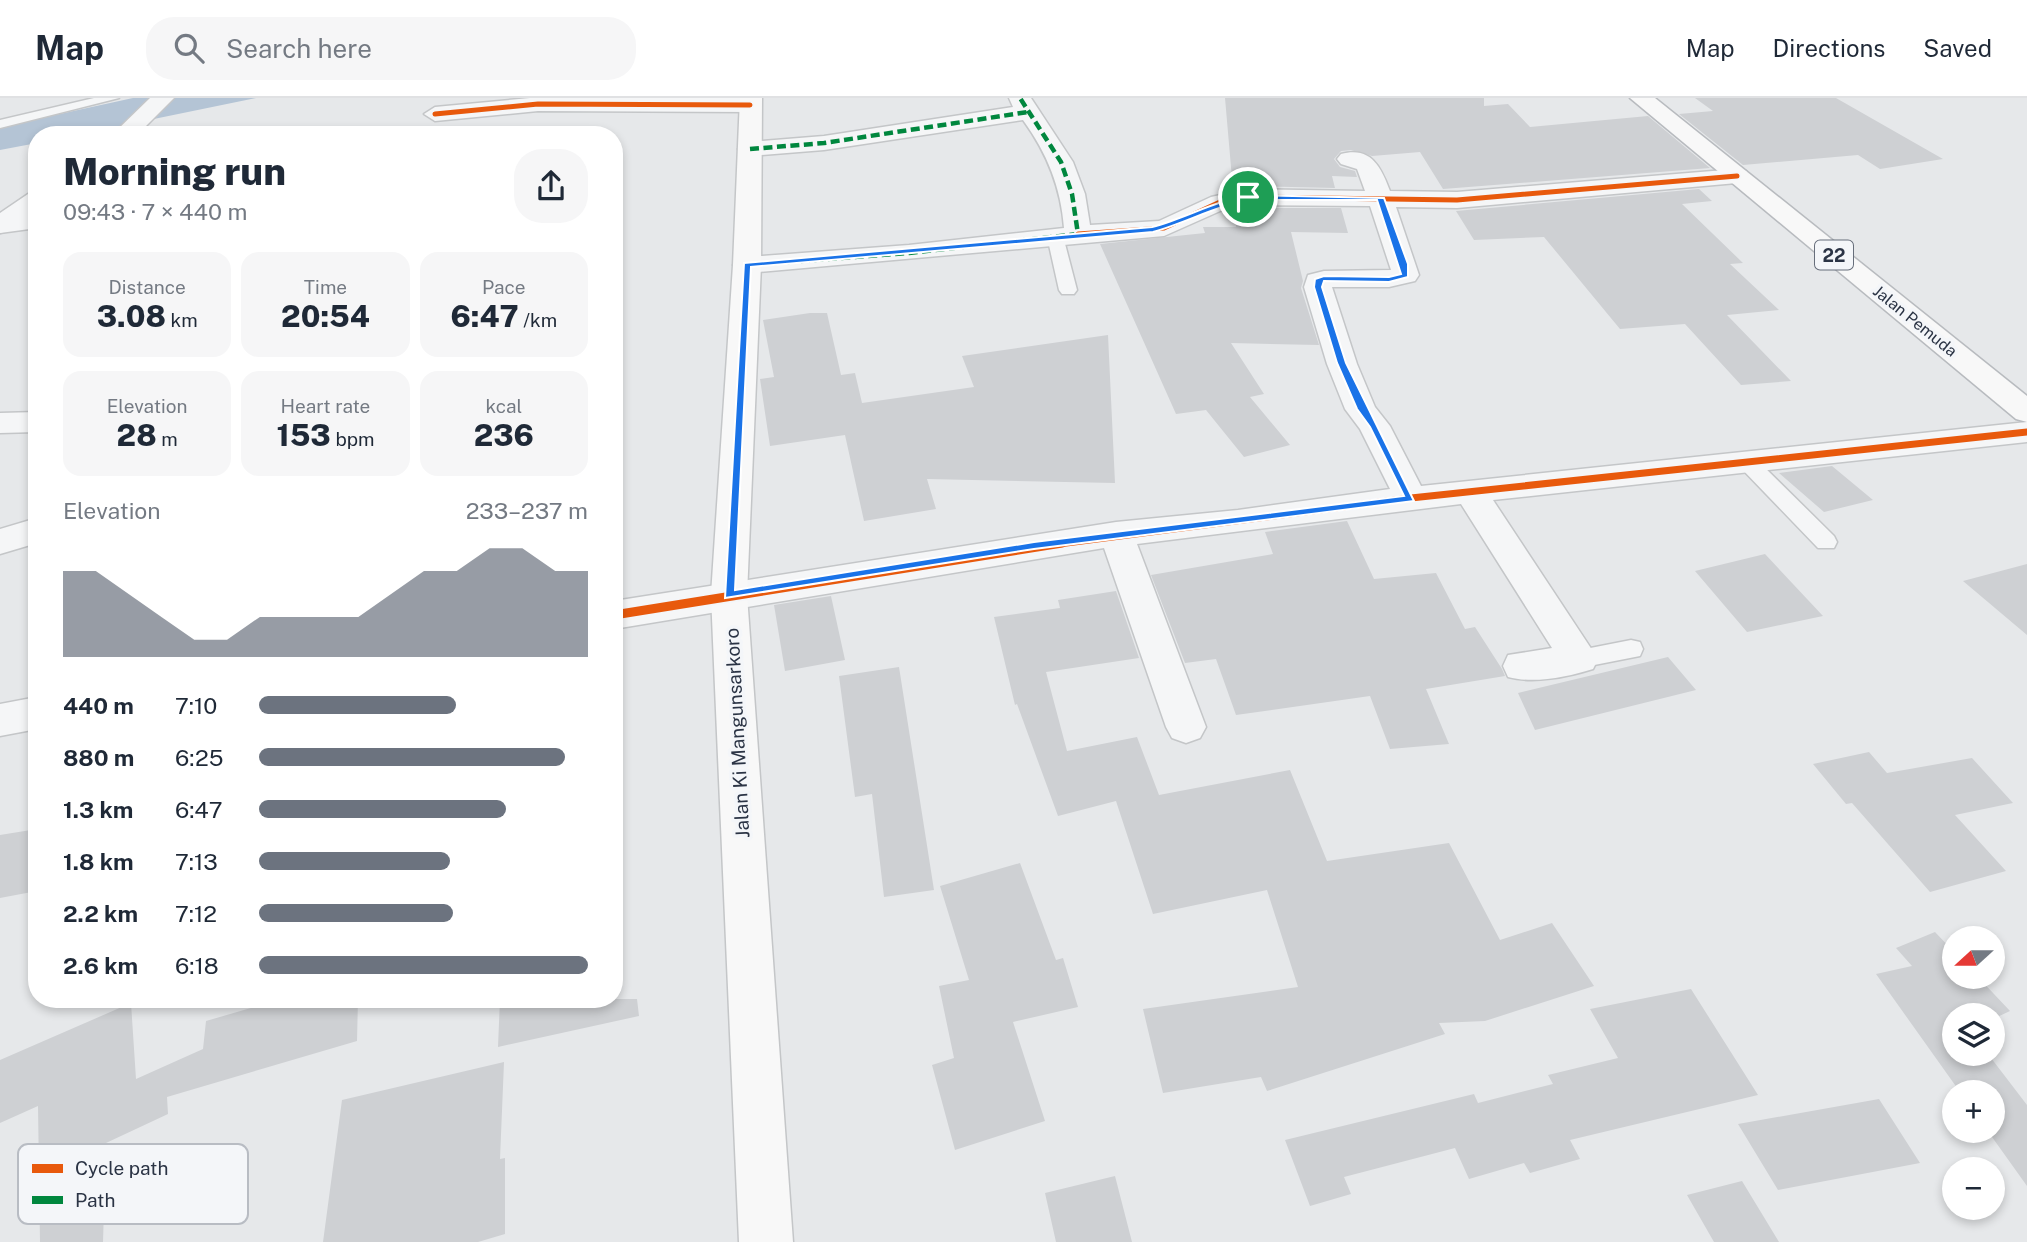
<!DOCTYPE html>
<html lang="en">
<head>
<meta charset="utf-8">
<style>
	body { margin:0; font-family:"Public Sans",sans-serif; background:#f6f6f7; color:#1f2937; height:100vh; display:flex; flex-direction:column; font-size:26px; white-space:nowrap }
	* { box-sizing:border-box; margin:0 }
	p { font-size:23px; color:#747a83 }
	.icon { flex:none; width:38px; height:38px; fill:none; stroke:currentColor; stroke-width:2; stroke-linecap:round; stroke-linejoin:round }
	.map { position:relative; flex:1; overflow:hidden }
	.side { position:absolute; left:28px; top:28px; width:595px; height:882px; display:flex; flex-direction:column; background:#fff; border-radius:28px; box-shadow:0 4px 10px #0003 }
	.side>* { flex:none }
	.needle { width:46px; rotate:249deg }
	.controls { position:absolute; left:1942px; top:828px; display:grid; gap:14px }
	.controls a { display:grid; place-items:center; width:63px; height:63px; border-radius:50%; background:#fff; box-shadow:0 4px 10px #0003; font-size:35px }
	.pin { position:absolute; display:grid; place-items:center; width:60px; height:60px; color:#fff; margin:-30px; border:4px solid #fff; border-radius:50%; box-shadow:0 2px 7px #0007 }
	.round { display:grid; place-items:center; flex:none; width:74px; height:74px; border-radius:28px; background:#f6f6f7 }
	.overview { display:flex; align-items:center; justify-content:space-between; height:119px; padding:0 35px }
	h1 { font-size:38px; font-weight:800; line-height:52px }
	.figures { display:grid; grid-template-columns:repeat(3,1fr); gap:10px; height:119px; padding:7px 35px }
	.figures div { display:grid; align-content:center; border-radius:18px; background:#f6f6f7; text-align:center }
	.figures b { font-size:30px; font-weight:800 }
	.figures small { font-size:19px; font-weight:400 }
	.figures p { font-size:19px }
	.chart { height:196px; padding:14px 35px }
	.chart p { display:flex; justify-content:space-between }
	.chart svg { width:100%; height:126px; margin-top:7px; fill:#6c737f; opacity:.7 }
	ul { padding:0 35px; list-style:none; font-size:23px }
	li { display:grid; grid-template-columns:112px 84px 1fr; align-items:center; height:52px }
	li i { height:18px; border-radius:9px; background:#6c737f }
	header { display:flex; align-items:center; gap:42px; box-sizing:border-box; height:98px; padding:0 35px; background:#fff; border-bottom:2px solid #e0e1e3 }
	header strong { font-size:33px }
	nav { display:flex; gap:38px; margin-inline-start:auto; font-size:24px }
	.search { width:490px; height:63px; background:#f6f6f7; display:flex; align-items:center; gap:18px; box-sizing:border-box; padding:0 24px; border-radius:28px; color:#747a83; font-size:26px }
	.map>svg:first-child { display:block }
	.water { fill:#b4c4d5 }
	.building { fill:#ced0d3 }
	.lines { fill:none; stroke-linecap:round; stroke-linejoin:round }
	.service-casing { stroke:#c4c6c8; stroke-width:3 }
	.minor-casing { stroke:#c4c6c8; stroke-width:3 }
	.tertiary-casing { stroke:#c4c6c8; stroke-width:3 }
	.secondary-casing { stroke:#c4c6c8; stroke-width:3 }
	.trunk-casing { stroke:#b8bbbf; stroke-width:3 }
	.service { fill:#f5f6f7; fill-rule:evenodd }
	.minor { fill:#f5f6f7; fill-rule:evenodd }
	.tertiary { fill:#f5f6f7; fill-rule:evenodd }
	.secondary { fill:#f8f8f8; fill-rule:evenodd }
	.trunk { fill:#f8f8f8; fill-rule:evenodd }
	.quiet { stroke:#00873e; stroke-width:4.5; stroke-dasharray:9 4.5; stroke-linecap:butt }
	.cycleway-far2-casing { stroke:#f4f6f9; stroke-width:8 }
	.cycleway-far1-casing { stroke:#f4f6f9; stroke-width:10 }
	.cycleway-casing { stroke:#f4f6f9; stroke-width:13 }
	.cycleway-far2 { stroke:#e8590c; stroke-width:5 }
	.cycleway-far1 { stroke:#e8590c; stroke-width:7 }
	.cycleway { stroke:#e8590c; stroke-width:9 }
	.route { fill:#1a73e8; stroke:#fff; stroke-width:2; fill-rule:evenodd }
	.labels { text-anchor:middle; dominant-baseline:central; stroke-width:7; stroke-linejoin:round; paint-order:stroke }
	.far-street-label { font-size:16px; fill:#2b3445; stroke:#f4f6f9 }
	.shield { fill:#f4f6f9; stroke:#676e7b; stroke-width:2 }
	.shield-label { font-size:18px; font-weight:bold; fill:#2b3445 }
	.street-label { font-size:19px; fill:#2b3445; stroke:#f4f6f9 }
	.key { fill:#f4f6f9; stroke:#b8bcc3; stroke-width:2 }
	.key-label { font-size:19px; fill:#2b3445 }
</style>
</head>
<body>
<header>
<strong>Map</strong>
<div class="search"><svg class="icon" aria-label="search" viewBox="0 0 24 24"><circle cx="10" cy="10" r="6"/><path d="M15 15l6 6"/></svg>Search here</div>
<nav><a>Map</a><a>Directions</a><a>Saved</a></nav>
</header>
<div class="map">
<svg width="2027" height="1144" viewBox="0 0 2027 1144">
	<rect width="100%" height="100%" fill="#e6e8ea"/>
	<path class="water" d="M 133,0 L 256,0 L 76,37 L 37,37 L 37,45 L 0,52 L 0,29 Z"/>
	<path class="building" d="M 1225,0 L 1484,0 L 1484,8 L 1508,6 L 1530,29 L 1648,18 L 1710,70 L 1443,91 L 1420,54 L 1372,58 L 1351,52 L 1341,53 L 1334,61 L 1340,69 L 1355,73 L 1357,79 L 1332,78 L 1335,90 L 1248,88 L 1233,92 Z
		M 1695,0 L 1836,0 L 1943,61 L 1880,71 L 1858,57 L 1743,67 L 1679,16 L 1713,13 Z
		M 1699,91 L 1712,103 L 1682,106 L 1743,165 L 1730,166 L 1779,212 L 1727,217 L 1791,283 L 1741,287 L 1685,226 L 1620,231 L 1544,139 L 1474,142 L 1456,113 Z
		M 1248,110 L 1341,110 L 1348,135 L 1291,134 L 1303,183 L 1301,190 L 1319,247 L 1231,245 L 1264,296 L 1250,299 L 1290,347 L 1244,359 L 1206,312 L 1176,316 L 1100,146 L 1205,135 L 1203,129 L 1236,129 L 1235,112 Z
		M 810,215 L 827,215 L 841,277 L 855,275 L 862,305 L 974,289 L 962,258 L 1108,237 L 1115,385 L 927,381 L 936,411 L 864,423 L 845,337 L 770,348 L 760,281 L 774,279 L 763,222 Z
		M 1832,368 L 1873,402 L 1824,414 L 1779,375 Z
		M 1347,423 L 1374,481 L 1436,475 L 1465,531 L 1475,529 L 1502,571 L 1505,578 L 1426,591 L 1449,646 L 1390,651 L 1370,598 L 1236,617 L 1216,561 L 1185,565 L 1151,477 L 1273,456 L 1265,434 Z
		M 1765,456 L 1823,518 L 1747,534 L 1695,473 Z
		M 2027,466 L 2027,537 L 1963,483 Z
		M 1116,493 L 1139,560 L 1046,574 L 1067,653 L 1137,639 L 1159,697 L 1290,672 L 1327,763 L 1449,745 L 1500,842 L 1552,825 L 1594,888 L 1485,923 L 1439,925 L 1445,936 L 1267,993 L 1261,979 L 1163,995 L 1143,911 L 1298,889 L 1267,792 L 1153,816 L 1116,703 L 1058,718 L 1017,606 L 1015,607 L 994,519 L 1060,510 L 1058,502 Z
		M 831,498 L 845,562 L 785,573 L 774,507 Z
		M 1668,559 L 1696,592 L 1535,632 L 1518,595 Z
		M 899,569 L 934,792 L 884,799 L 872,696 L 855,699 L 839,578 Z
		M 1869,654 L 1887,675 L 1972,660 L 2013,705 L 1955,717 L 2006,773 L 1930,794 L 1852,705 L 1846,706 L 1813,666 Z
		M 37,731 L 37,793 L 0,800 L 0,737 Z
		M 1020,765 L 1056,862 L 1063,860 L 1078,909 L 1013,924 L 1045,1023 L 955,1052 L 932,967 L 954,960 L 939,888 L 969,882 L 940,788 Z
		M 1935,834 L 1955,855 L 1955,878 L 1977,878 L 2010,913 L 1993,921 L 1993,917 L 1955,917 L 1955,956 L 1988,956 L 2027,1007 L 2027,1088 L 1987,1032 L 1993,1032 L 1993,994 L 1960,994 L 1876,876 L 1912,868 L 1896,850 Z
		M 1691,891 L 1758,997 L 1570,1042 L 1580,1061 L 1530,1075 L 1524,1065 L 1469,1081 L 1455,1050 L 1344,1079 L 1351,1096 L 1310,1108 L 1285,1042 L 1474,996 L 1478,1005 L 1553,986 L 1548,977 L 1618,960 L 1590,911 Z
		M 282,901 L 358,901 L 357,943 L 167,999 L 168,1016 L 106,1045 L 103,1144 L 40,1144 L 38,1008 L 0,1025 L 0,962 L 131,905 L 136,981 L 203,951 L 206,923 Z
		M 500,901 L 637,901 L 639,918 L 498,949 Z
		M 504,964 L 500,1061 L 505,1060 L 505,1136 L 478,1144 L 323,1144 L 342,1002 Z
		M 1879,1001 L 1920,1065 L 1778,1092 L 1738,1026 Z
		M 1115,1078 L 1132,1144 L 1056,1144 L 1045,1095 Z
		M 1742,1083 L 1779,1144 L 1714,1144 L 1687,1097 Z"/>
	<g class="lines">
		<g class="service-casing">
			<path id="service" d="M 94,0 L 119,0 L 0,30 L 0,22 Z
				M 1055,133 L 1063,138 L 1077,192 L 1074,196 L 1062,196 L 1059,192 L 1047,138 Z
				M 1747,357 L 1754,359 L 1834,438 L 1837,444 L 1834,450 L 1818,450 L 1740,369 L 1737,364 Z
				M 1631,542 L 1640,544 L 1643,551 L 1640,558 L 1579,570 L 1570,568 L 1567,561 L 1570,554 Z"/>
		</g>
		<g class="minor-casing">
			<path id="minor" d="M 530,0 L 750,0 L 761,7 L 750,14 L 538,13 L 435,23 L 424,16 L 435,9 Z
				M 1009,0 L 1031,0 L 1073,64 L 1085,96 L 1090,127 L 1159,123 L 1211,99 L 1248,91 L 1365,93 L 1357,71 L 1341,66 L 1337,61 L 1341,56 C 1371,48 1381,69 1390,93 L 1457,94 L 1737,71 L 1746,73 L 1749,78 L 1746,83 L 1737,85 L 1457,110 L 1396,109 L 1419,177 L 1415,183 L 1389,189 L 1332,189 L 1357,266 L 1375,309 L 1390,328 L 1421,388 L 2027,324 L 2027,344 L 1493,402 L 1598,561 L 1593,571 C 1568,579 1533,586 1508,579 L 1503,568 L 1508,557 L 1552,550 L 1461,406 L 1137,446 L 1206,629 L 1200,640 L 1186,645 L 1172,640 L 1166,629 L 1104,450 L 614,531 L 614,503 L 1116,424 L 1238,412 L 1390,391 L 1360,331 L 1345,311 L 1327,266 L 1304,189 L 1308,177 L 1324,173 L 1391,172 L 1370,108 L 1248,107 L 1227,110 L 1164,138 L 747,175 L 737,173 L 733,167 L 737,161 L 747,159 L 909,147 L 1064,130 C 1061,89 1047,55 1023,22 L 824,52 L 750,58 L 742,56 L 738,51 L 742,46 L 750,44 L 824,38 L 1013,9 Z
				M 37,114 L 37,130 L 0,135 L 0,119 Z
				M 37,314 L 37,334 L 0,335 L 0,315 Z
				M 37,420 L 37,445 L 0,456 L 0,431 Z
				M 37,599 L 37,631 L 0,638 L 0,606 Z"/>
		</g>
		<g class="tertiary-casing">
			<path id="tertiary" d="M 150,0 L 174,0 L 137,37 L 112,37 Z
				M 37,94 L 37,113 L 9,132 L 0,135 L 0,115 L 28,96 Z"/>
		</g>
		<g class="secondary-casing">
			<path id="secondary" d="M 740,0 L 762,0 L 761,167 L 747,497 L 793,1144 L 739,1144 L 711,497 L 733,167 Z"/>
		</g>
		<g class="trunk-casing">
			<path id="trunk" d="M 1630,0 L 1655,0 L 2027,298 L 2027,324 L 2016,321 Z"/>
		</g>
		<use href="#service" class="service"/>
		<use href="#minor" class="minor"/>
		<use href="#tertiary" class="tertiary"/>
		<use href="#secondary" class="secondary"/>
		<use href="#trunk" class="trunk"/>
		<path class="quiet" d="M 750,51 L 824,45 L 1028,14
			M 747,167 L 909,155 L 1078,136 L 1072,96 L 1061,64 L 1020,0"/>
		<g class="cycleway-far2-casing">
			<path id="cycleway-far2" d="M 435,16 L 538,6 L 750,7
				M 1078,136 L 1164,130 L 1220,104 L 1248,99 L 1457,102 L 1737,78"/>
		</g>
		<g class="cycleway-far1-casing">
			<path id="cycleway-far1" d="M 1051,447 L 1411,400 L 2027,334"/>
		</g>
		<g class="cycleway-casing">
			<path id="cycleway" d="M 614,517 L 1062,445"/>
		</g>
		<use href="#cycleway-far2" class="cycleway-far2"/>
		<use href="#cycleway-far1" class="cycleway-far1"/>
		<use href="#cycleway" class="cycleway"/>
	</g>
	<path class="route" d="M 1248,97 L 1384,100 L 1408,166 L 1408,179 L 1389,184 L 1324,183 L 1322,189 L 1346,265 L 1414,403 L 1034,451 L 725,500 L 744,165 L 1152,129 C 1186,120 1214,103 1248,97 ZM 1248,102 L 1377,102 L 1401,176 L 1389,179 L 1324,178 L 1315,181 L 1314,189 L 1337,265 L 1357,311 L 1370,329 L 1404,398 L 1034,444 L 735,492 L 751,169 L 1153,134 C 1186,125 1215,108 1248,102 Z"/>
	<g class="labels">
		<g class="far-street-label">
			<text transform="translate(1915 223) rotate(39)">Jalan Pemuda</text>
		</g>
		<rect class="shield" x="1815" y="142.5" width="38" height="29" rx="5"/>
		<g class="shield-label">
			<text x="1834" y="157">22</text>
		</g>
		<g class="street-label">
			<text transform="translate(737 635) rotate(-93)">Jalan Ki Mangunsarkoro</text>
		</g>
	</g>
	<rect x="18" y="1046" width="230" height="80" rx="10" class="key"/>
	<rect x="32" y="1066" width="31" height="9" fill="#e8590c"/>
	<rect x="32" y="1098" width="31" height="8" fill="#00873e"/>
	<g class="key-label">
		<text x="75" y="1077">Cycle path</text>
		<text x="75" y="1109">Path</text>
	</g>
</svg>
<div class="controls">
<a><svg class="needle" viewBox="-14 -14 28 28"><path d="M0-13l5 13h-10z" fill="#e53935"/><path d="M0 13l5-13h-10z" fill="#747a83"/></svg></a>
<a><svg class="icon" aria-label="layers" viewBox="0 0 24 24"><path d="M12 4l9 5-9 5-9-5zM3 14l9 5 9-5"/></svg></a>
<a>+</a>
<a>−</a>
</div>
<div class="pin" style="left:1248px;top:99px;background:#1e9e55"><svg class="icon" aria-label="arrive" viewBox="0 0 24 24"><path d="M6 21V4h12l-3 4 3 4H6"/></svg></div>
<section class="side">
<div class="overview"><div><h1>Morning run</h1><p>09:43 · 7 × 440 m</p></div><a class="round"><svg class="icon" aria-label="share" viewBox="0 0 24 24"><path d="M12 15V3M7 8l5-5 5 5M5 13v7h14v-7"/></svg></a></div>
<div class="figures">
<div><p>Distance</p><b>3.08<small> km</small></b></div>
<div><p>Time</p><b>20:54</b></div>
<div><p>Pace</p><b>6:47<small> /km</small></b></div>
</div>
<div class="figures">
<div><p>Elevation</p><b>28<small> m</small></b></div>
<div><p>Heart rate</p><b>153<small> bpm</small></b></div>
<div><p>kcal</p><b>236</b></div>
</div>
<div class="chart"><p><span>Elevation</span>233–237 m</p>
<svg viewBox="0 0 160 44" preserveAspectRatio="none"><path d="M0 44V14L10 14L20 22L30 30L40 38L50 38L60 30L70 30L80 30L90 30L100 22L110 14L120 14L130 6L140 6L150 14L160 14V44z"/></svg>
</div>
<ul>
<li><b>440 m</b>7:10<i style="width:60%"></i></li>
<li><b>880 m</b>6:25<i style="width:93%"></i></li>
<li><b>1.3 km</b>6:47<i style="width:75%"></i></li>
<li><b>1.8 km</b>7:13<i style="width:58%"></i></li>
<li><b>2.2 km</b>7:12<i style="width:59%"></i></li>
<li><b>2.6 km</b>6:18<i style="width:100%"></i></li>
</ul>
</section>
</div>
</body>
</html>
